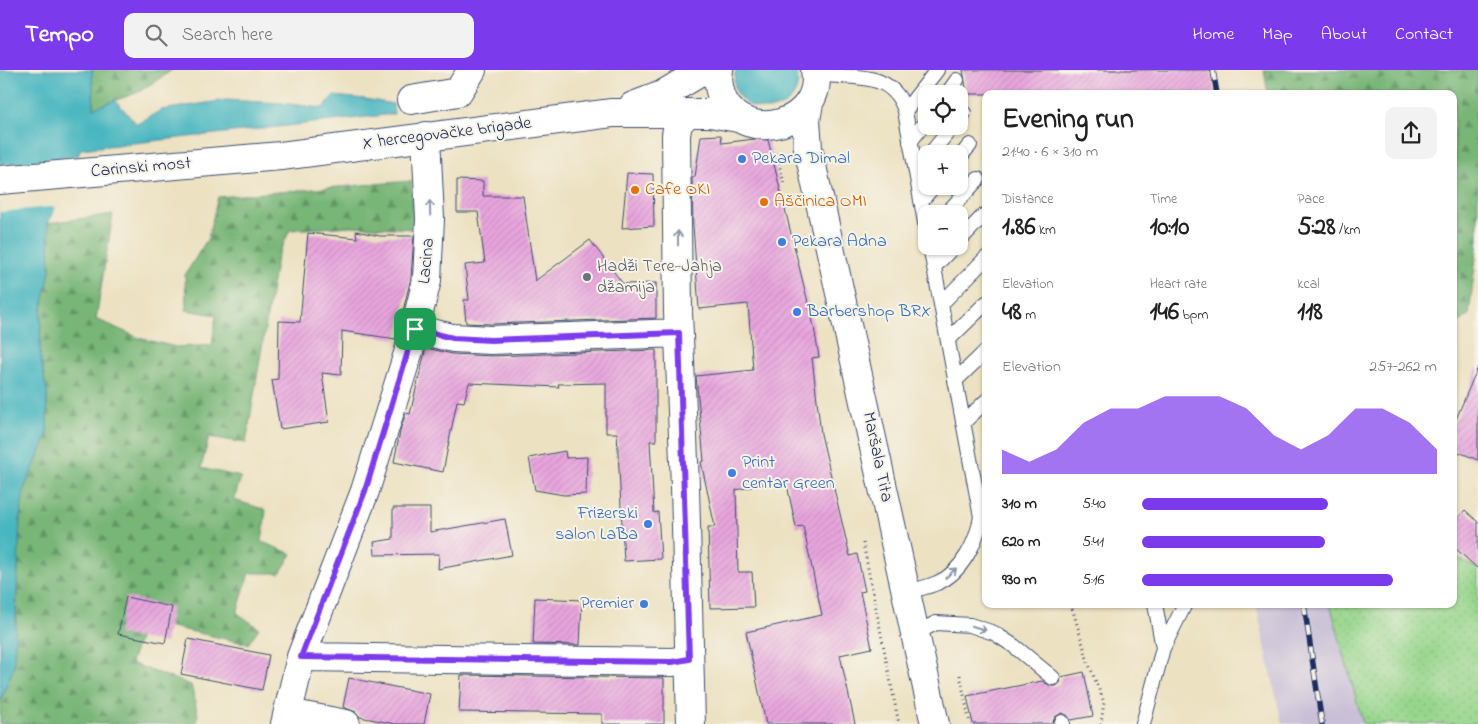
<!DOCTYPE html>
<html lang="en">
<head>
<meta charset="utf-8">
<style>
	body { margin:0; font-family:"Indie Flower",sans-serif; background:#f2f2f2; color:#222; height:100vh; display:flex; flex-direction:column; font-size:19px; white-space:nowrap }
	* { box-sizing:border-box; margin:0 }
	p { font-size:16px; color:#767676 }
	.icon { flex:none; width:28px; height:28px; fill:none; stroke:currentColor; stroke-width:2; stroke-linecap:round; stroke-linejoin:round }
	.map { position:relative; flex:1; overflow:hidden }
	.sheet { position:absolute; left:982px; top:20px; width:475px; height:518px; display:flex; flex-direction:column; background:#fff; border-radius:10px; box-shadow:0 1px 4px #0004 }
	.sheet>* { flex:none }
	.buttons { position:absolute; left:918px; top:15px; display:grid; gap:10px }
	.buttons a { display:grid; place-items:center; width:50px; height:50px; border-radius:10px; background:#fff; box-shadow:0 1px 4px #0004; font-size:25px }
	.pin { position:absolute; display:grid; place-items:center; width:42px; height:42px; color:#fff; margin:-21px; border-radius:10px; box-shadow:0 2px 8px #0006 }
	.round { display:grid; place-items:center; flex:none; width:52px; height:52px; border-radius:10px; background:#f2f2f2 }
	.head { display:flex; align-items:center; justify-content:space-between; height:85px; padding:0 20px }
	h1 { font-size:28px; font-weight:700; line-height:38px }
	.metrics { display:grid; grid-template-columns:repeat(3,1fr); gap:8px; height:85px; padding:5px 20px }
	.metrics div { display:grid; align-content:center }
	.metrics b { font-size:25px; font-weight:700 }
	.metrics small { font-size:14px; font-weight:400 }
	.metrics p { font-size:14px }
	.chart { height:140px; padding:10px 20px }
	.chart p { display:flex; justify-content:space-between }
	.chart svg { width:100%; height:90px; margin-top:5px; fill:#7c3aed; opacity:.7 }
	ul { padding:0 20px; list-style:none; font-size:16px }
	li { display:grid; grid-template-columns:80px 60px 1fr; align-items:center; height:38px }
	li i { height:12px; border-radius:6px; background:#7c3aed }
	header { display:flex; align-items:center; gap:30px; box-sizing:border-box; height:70px; padding:0 25px; background:#7c3aed; color:#fff }
	header strong { font-size:24px }
	nav { display:flex; gap:28px; margin-inline-start:auto; font-size:18px }
	.search { width:350px; height:45px; background:#f2f2f2; display:flex; align-items:center; gap:12px; box-sizing:border-box; padding:0 18px; border-radius:10px; color:#767676; font-size:19px }
	.map>svg:first-child { display:block }
	.railway { fill:#c9bfd7 }
	.grass { fill:url(#grass-dots); stroke:#588274 }
	.forest { fill:url(#forest-firs); stroke:#4a726a }
	.water { fill:#47b6c0; stroke:#31728f }
	.pier { fill:#ece1c1 }
	.building { fill:url(#building-hatch) }
	.lines { fill:none; stroke-linecap:round; stroke-linejoin:round }
	.lane-casing { stroke:#3a4a6d; stroke-width:16 }
	.street-casing { stroke:#3a4a6d; stroke-width:30 }
	.secondary-casing { stroke:#3a4a6d; stroke-width:30 }
	.path { stroke:#3a4a6d; stroke-width:3; stroke-dasharray:1 4; stroke-linecap:butt }
	.lane { stroke:#fff; stroke-width:14 }
	.street { stroke:#fff; stroke-width:28 }
	.secondary { stroke:#fff; stroke-width:28 }
	.rail-casing { stroke:#1b2f5e; stroke-width:5.5 }
	.rail { stroke:#f7f3e8; stroke-width:4; stroke-dasharray:11; stroke-linecap:butt }
	.oneway { stroke:#8d97ae }
	.route-casing { stroke:#fff; stroke-width:10 }
	.route { stroke:#7c3aed; stroke-width:6 }
	.shop-dot { fill:#3f7fe0; stroke:#f7f3e8; stroke-width:2 }
	.food-dot { fill:#e8710a; stroke:#f7f3e8; stroke-width:2 }
	.worship-dot { fill:#6b7280; stroke:#f7f3e8; stroke-width:2 }
	.labels { text-anchor:middle; dominant-baseline:central; stroke-width:4; stroke-linejoin:round; paint-order:stroke }
	.street-label { font-size:18px; fill:#1b2f5e; stroke:#f7f3e8 }
	.shop-label { font-size:18px; fill:#366cbe; stroke:#f7f3e8; text-anchor:start }
	.food-label { font-size:18px; fill:#c56008; stroke:#f7f3e8; text-anchor:start }
	.worship-label { font-size:18px; fill:#5b616d; stroke:#f7f3e8; text-anchor:start }
</style>
</head>
<body>
<header>
<strong>Tempo</strong>
<div class="search"><svg class="icon" aria-label="search" viewBox="0 0 24 24"><circle cx="10" cy="10" r="6"/><path d="M15 15l6 6"/></svg>Search here</div>
<nav><a>Home</a><a>Map</a><a>About</a><a>Contact</a></nav>
</header>
<div class="map">
<svg width="1478" height="654" viewBox="0 0 1478 654">
	<defs>
		<pattern id="grass-dots" width="8" height="8" patternUnits="userSpaceOnUse" patternTransform="scale(1.25)"><rect width="8" height="8" fill="#96d58b"/><path d="M2 2h.1M6 6h.1" fill="none" stroke="#81b77a" stroke-width="1.8" stroke-linecap="round"/></pattern>
		<pattern id="forest-firs" width="22" height="20" patternUnits="userSpaceOnUse" patternTransform="scale(1.25)"><rect width="22" height="20" fill="#78b677"/><path d="M5 1l3.5 6h-7zM16 11l3.5 6h-7z" fill="#629465"/></pattern>
		<pattern id="building-hatch" width="6" height="6" patternUnits="userSpaceOnUse" patternTransform="scale(1.25)"><rect width="6" height="6" fill="#e8a5dd"/><path d="M-1 1l2-2M0 6l6-6M5 7l2-2" fill="none" stroke="#c68ec0"/></pattern>
	</defs>
	<rect width="100%" height="100%" fill="#f7f3e8"/>
	<filter id="ink" filterUnits="userSpaceOnUse"><feTurbulence type="fractalNoise" baseFrequency=".02" numOctaves="2"/><feDisplacementMap in="SourceGraphic" scale="10" xChannelSelector="R" yChannelSelector="G"/><feConvolveMatrix kernelMatrix="1 2 1 2 8 2 1 2 1" color-interpolation-filters="sRGB"/></filter>
	<filter id="wash" filterUnits="userSpaceOnUse"><feTurbulence type="fractalNoise" baseFrequency=".0096" numOctaves="4" result="noise"/><feDisplacementMap in="SourceGraphic" scale="20" xChannelSelector="R" yChannelSelector="G"/><feGaussianBlur stdDeviation="1.12" result="paint"/><feColorMatrix in="noise" values="0 0 0 0 0 0 0 0 0 0 0 0 0 0 0 0 0 1.4 0 .05"/><feComposite in="paint" operator="in"/></filter>
	<g filter="url(#wash)">
		<rect width="100%" height="100%" fill="#ece1c1"/>
		<path class="railway" d="M 1256,534 L 1330,534 L 1364,654 L 1282,654 Z"/>
		<path class="grass" d="M 1454,485 L 1478,499 L 1478,654 L 1363,654 L 1330,534 L 1454,534 Z"/>
		<path class="forest" d="M 92,0 L 172,0 L 139,22 L 94,38 Z
			M 1264,0 L 1478,0 L 1478,170 L 1469,245 L 1454,255 L 1454,24 L 1268,24 Z
			M 411,111 L 415,159 L 351,156 L 290,160 L 277,187 L 246,373 L 209,367 L 201,398 L 241,407 L 234,430 L 266,440 L 262,472 L 292,484 L 280,503 L 249,503 L 237,543 L 259,558 L 248,574 L 145,551 L 131,593 L 191,615 L 198,645 L 195,654 L 0,654 L 0,632 L 14,596 L 20,447 L 24,419 L 47,366 L 47,323 L 40,285 L 41,243 L 50,200 L 48,153 L 113,144 L 96,249 L 139,268 L 176,277 L 212,275 L 216,245 L 186,240 L 185,205 L 208,168 L 218,127 Z"/>
		<path class="water" d="M 0,0 L 92,0 L 94,38 L 115,30 L 137,54 L 161,40 L 226,30 L 281,33 L 323,38 L 333,26 L 366,29 L 393,34 L 394,44 L 81,79 L 48,153 L 50,200 L 41,243 L 40,285 L 47,323 L 47,366 L 24,419 L 20,447 L 14,596 L 0,632 Z
			M 736,0 L 797,0 C 808,55 721,49 736,0 Z"/>
		<path class="pier" d="M 81,86 L 59,136 L 0,142 L 0,95 Z"/>
		<g id="blocks">
			<path class="building" d="M 963,0 L 1211,0 L 1215,24 L 967,24 Z
				M 721,65 L 722,73 L 755,69 L 768,70 L 814,257 L 819,287 L 812,288 L 821,364 L 850,486 L 857,484 L 865,521 L 860,522 L 872,578 L 840,585 L 855,654 L 766,654 L 746,562 L 822,545 L 803,456 L 796,457 L 786,410 L 736,420 L 738,502 L 752,502 L 754,537 L 710,538 L 708,457 L 715,457 L 701,392 L 704,391 L 696,306 L 753,300 L 748,234 L 699,239 L 693,155 L 692,107 L 695,107 L 701,66 Z
				M 627,103 L 653,104 L 654,156 L 622,158 Z
				M 457,110 L 483,111 L 483,126 L 523,126 L 535,211 L 590,170 L 623,214 L 656,213 L 656,248 L 491,254 L 466,253 L 464,230 L 469,230 L 465,195 L 485,193 L 478,142 L 457,142 Z
				M 356,161 L 380,166 L 414,166 L 411,208 L 396,269 L 342,261 L 341,305 L 322,303 L 329,352 L 280,359 L 272,310 L 278,309 L 279,251 L 300,252 L 308,163 L 357,168 Z
				M 426,278 L 452,284 L 492,286 L 656,280 L 656,371 L 650,371 L 654,443 L 658,442 L 661,489 L 624,491 L 617,363 L 606,363 L 606,313 L 558,314 L 559,317 L 469,313 L 464,332 L 457,331 L 443,402 L 394,392 L 401,357 L 406,343 L 410,344 Z
				M 1478,297 L 1478,390 L 1454,380 L 1454,354 Z
				M 565,381 L 566,388 L 587,387 L 586,424 L 564,425 L 535,420 L 529,388 Z
				M 393,438 L 430,438 L 430,462 L 505,449 L 512,485 L 438,499 L 439,484 L 375,485 L 374,472 L 393,469 Z
				M 1465,440 L 1478,452 L 1478,499 L 1454,477 L 1454,452 Z
				M 126,527 L 172,537 L 165,573 L 118,564 Z
				M 535,528 L 582,530 L 580,575 L 533,574 Z
				M 188,569 L 269,585 L 262,620 L 181,604 Z
				M 1084,602 L 1093,646 L 1071,650 L 1067,645 L 1062,643 L 1055,647 L 1052,654 L 973,654 L 967,626 L 1042,611 L 1051,616 L 1056,616 L 1060,613 L 1061,607 Z
				M 461,605 L 664,608 L 664,654 L 602,654 L 602,644 L 459,642 Z
				M 349,608 L 430,624 L 424,654 L 395,654 L 360,647 L 356,642 L 343,637 Z"/>
		</g>
	</g>
	<g filter="url(#ink)">
		<use href="#blocks" fill-opacity="0" stroke="#3a4a6d" stroke-width="1"/>
		<g class="lines">
			<g class="lane-casing">
				<path id="lane" d="M 816,4 C 855,9 892,0 905,41 L 926,158
					M 947,24 L 957,10
					M 905,41 L 937,0
					M 959,50 L 964,43
					M 910,72 L 926,51
					M 930,84 L 953,56
					M 959,88 L 970,75
					M 921,131 L 934,116
					M 946,144 L 978,109
					M 959,171 L 983,146
					M 934,197 L 954,176
					M 941,234 L 986,188
					M 948,270 L 986,233
					M 955,311 L 986,281
					M 963,353 L 986,331
					M 907,522 C 917,519 928,517 937,513 C 962,503 977,471 981,447 L 930,176
					M 916,563 L 936,553 L 970,555 L 994,563 L 1014,576 L 1053,608
					M 1163,578 L 1185,534
					M 1062,652 L 1063,654
					M 1143,654 L 1163,578 L 1155,534"/>
			</g>
			<g class="street-casing">
				<path id="street" d="M 411,30 L 458,22 L 472,0
					M 688,43 L 678,53 L 676,65 L 678,242 L 685,416 L 691,654
					M 415,259 L 453,268 L 491,270 L 679,263
					M 301,587 L 672,592 L 689,589
					M 288,643 L 346,654
					M 285,654 L 301,587 L 365,421 L 411,274 L 427,210 L 430,149 L 426,66"/>
			</g>
			<g class="secondary-casing">
				<path id="secondary" d="M 719,0 C 717,10 719,20 723,30 C 747,77 825,53 815,0
					M 809,33 L 806,50 L 808,78 L 935,654
					M 633,36 L 662,25 L 704,0
					M 0,110 L 281,86 L 612,43 L 710,43 L 738,48"/>
			</g>
			<path class="path" d="M 776,83 L 784,113
				M 863,473 L 899,654
				M 1071,534 L 1088,592 L 1104,632 L 1101,654
				M 960,605 L 970,654"/>
			<use href="#lane" class="lane"/>
			<use href="#street" class="street"/>
			<use href="#secondary" class="secondary"/>
			<g class="rail-casing">
				<path id="rail" d="M 1213,0 L 1217,24
					M 1304,534 L 1322,654"/>
			</g>
			<use href="#rail" class="rail"/>
		</g>
		<defs><path id="oneway-shaft" d="M-6 0H5M1.5-3L5.5 0L1.5 3" fill="none" stroke-width="1.6" stroke-linecap="round" stroke-linejoin="round" transform="scale(1.25)"/></defs>
		<g class="oneway">
			<use href="#oneway-shaft" transform="translate(430 138) rotate(-92)"/>
			<use href="#oneway-shaft" transform="translate(678 168) rotate(-90)"/>
			<use href="#oneway-shaft" transform="translate(951 503) rotate(-42)"/>
			<use href="#oneway-shaft" transform="translate(979 558) rotate(18)"/>
		</g>
	</g>
	<g class="lines" filter="url(#ink)">
		<g class="route-casing">
			<path id="route" d="M 415,259 L 453,268 L 491,270 L 679,263 L 689,589 L 672,592 L 301,587 L 365,421 Z"/>
		</g>
		<use href="#route" class="route"/>
	</g>
	<g class="shop-dot">
		<circle cx="742" cy="89" r="5"/>
		<circle cx="782" cy="172" r="5"/>
		<circle cx="797" cy="242" r="5"/>
		<circle cx="732" cy="403" r="5"/>
		<circle cx="648" cy="454" r="5"/>
		<circle cx="644" cy="534" r="5"/>
	</g>
	<g class="food-dot">
		<circle cx="635" cy="120" r="5"/>
		<circle cx="764" cy="132" r="5"/>
	</g>
	<circle class="worship-dot" cx="587" cy="207" r="5"/>
	<g class="labels">
		<g class="street-label">
			<text transform="translate(447 64) rotate(-7)">X hercegovačke brigade</text>
			<text transform="translate(141 98) rotate(-5)">Carinski most</text>
			<text transform="translate(427 191) rotate(-85)">Lacina</text>
			<text transform="translate(877 387) rotate(78)">Maršala Tita</text>
		</g>
		<g class="shop-label">
			<text x="752" y="89">Pekara Dimal</text>
			<text x="792" y="172">Pekara Adna</text>
			<text x="807" y="242">Barbershop BRX</text>
			<text x="742" y="393">Print<tspan x="742" dy="21">centar Green</tspan></text>
			<text x="638" y="444" text-anchor="end">Frizerski<tspan x="638" dy="21">salon LaBa</tspan></text>
			<text x="634" y="534" text-anchor="end">Premier</text>
		</g>
		<g class="food-label">
			<text x="645" y="120">Cafe OKI</text>
			<text x="774" y="132">Aščinica OMI</text>
		</g>
		<g class="worship-label">
			<text x="597" y="197">Hadži Tere-Jahja<tspan x="597" dy="21">džamija</tspan></text>
		</g>
	</g>
</svg>
<div class="buttons">
<a><svg class="icon" aria-label="locate" viewBox="0 0 24 24"><circle cx="12" cy="12" r="6"/><path d="M12 2v4M12 18v4M2 12h4M18 12h4"/></svg></a>
<a>+</a>
<a>−</a>
</div>
<div class="pin" style="left:415px;top:259px;background:#1e9e55"><svg class="icon" aria-label="arrive" viewBox="0 0 24 24"><path d="M6 21V4h12l-3 4 3 4H6"/></svg></div>
<section class="sheet">
<div class="head"><div><h1>Evening run</h1><p>21:40 · 6 × 310 m</p></div><a class="round"><svg class="icon" aria-label="share" viewBox="0 0 24 24"><path d="M12 15V3M7 8l5-5 5 5M5 13v7h14v-7"/></svg></a></div>
<div class="metrics">
<div><p>Distance</p><b>1.86<small> km</small></b></div>
<div><p>Time</p><b>10:10</b></div>
<div><p>Pace</p><b>5:28<small> /km</small></b></div>
</div>
<div class="metrics">
<div><p>Elevation</p><b>48<small> m</small></b></div>
<div><p>Heart rate</p><b>146<small> bpm</small></b></div>
<div><p>kcal</p><b>118</b></div>
</div>
<div class="chart"><p><span>Elevation</span>257–262 m</p>
<svg viewBox="0 0 160 44" preserveAspectRatio="none"><path d="M0 44V32L10 38L20 32L30 19L40 12L50 12L60 6L70 6L80 6L90 12L100 25L110 32L120 25L130 12L140 12L150 19L160 32V44z"/></svg>
</div>
<ul>
<li><b>310 m</b>5:40<i style="width:63%"></i></li>
<li><b>620 m</b>5:41<i style="width:62%"></i></li>
<li><b>930 m</b>5:16<i style="width:85%"></i></li>
</ul>
</section>
</div>
</body>
</html>
